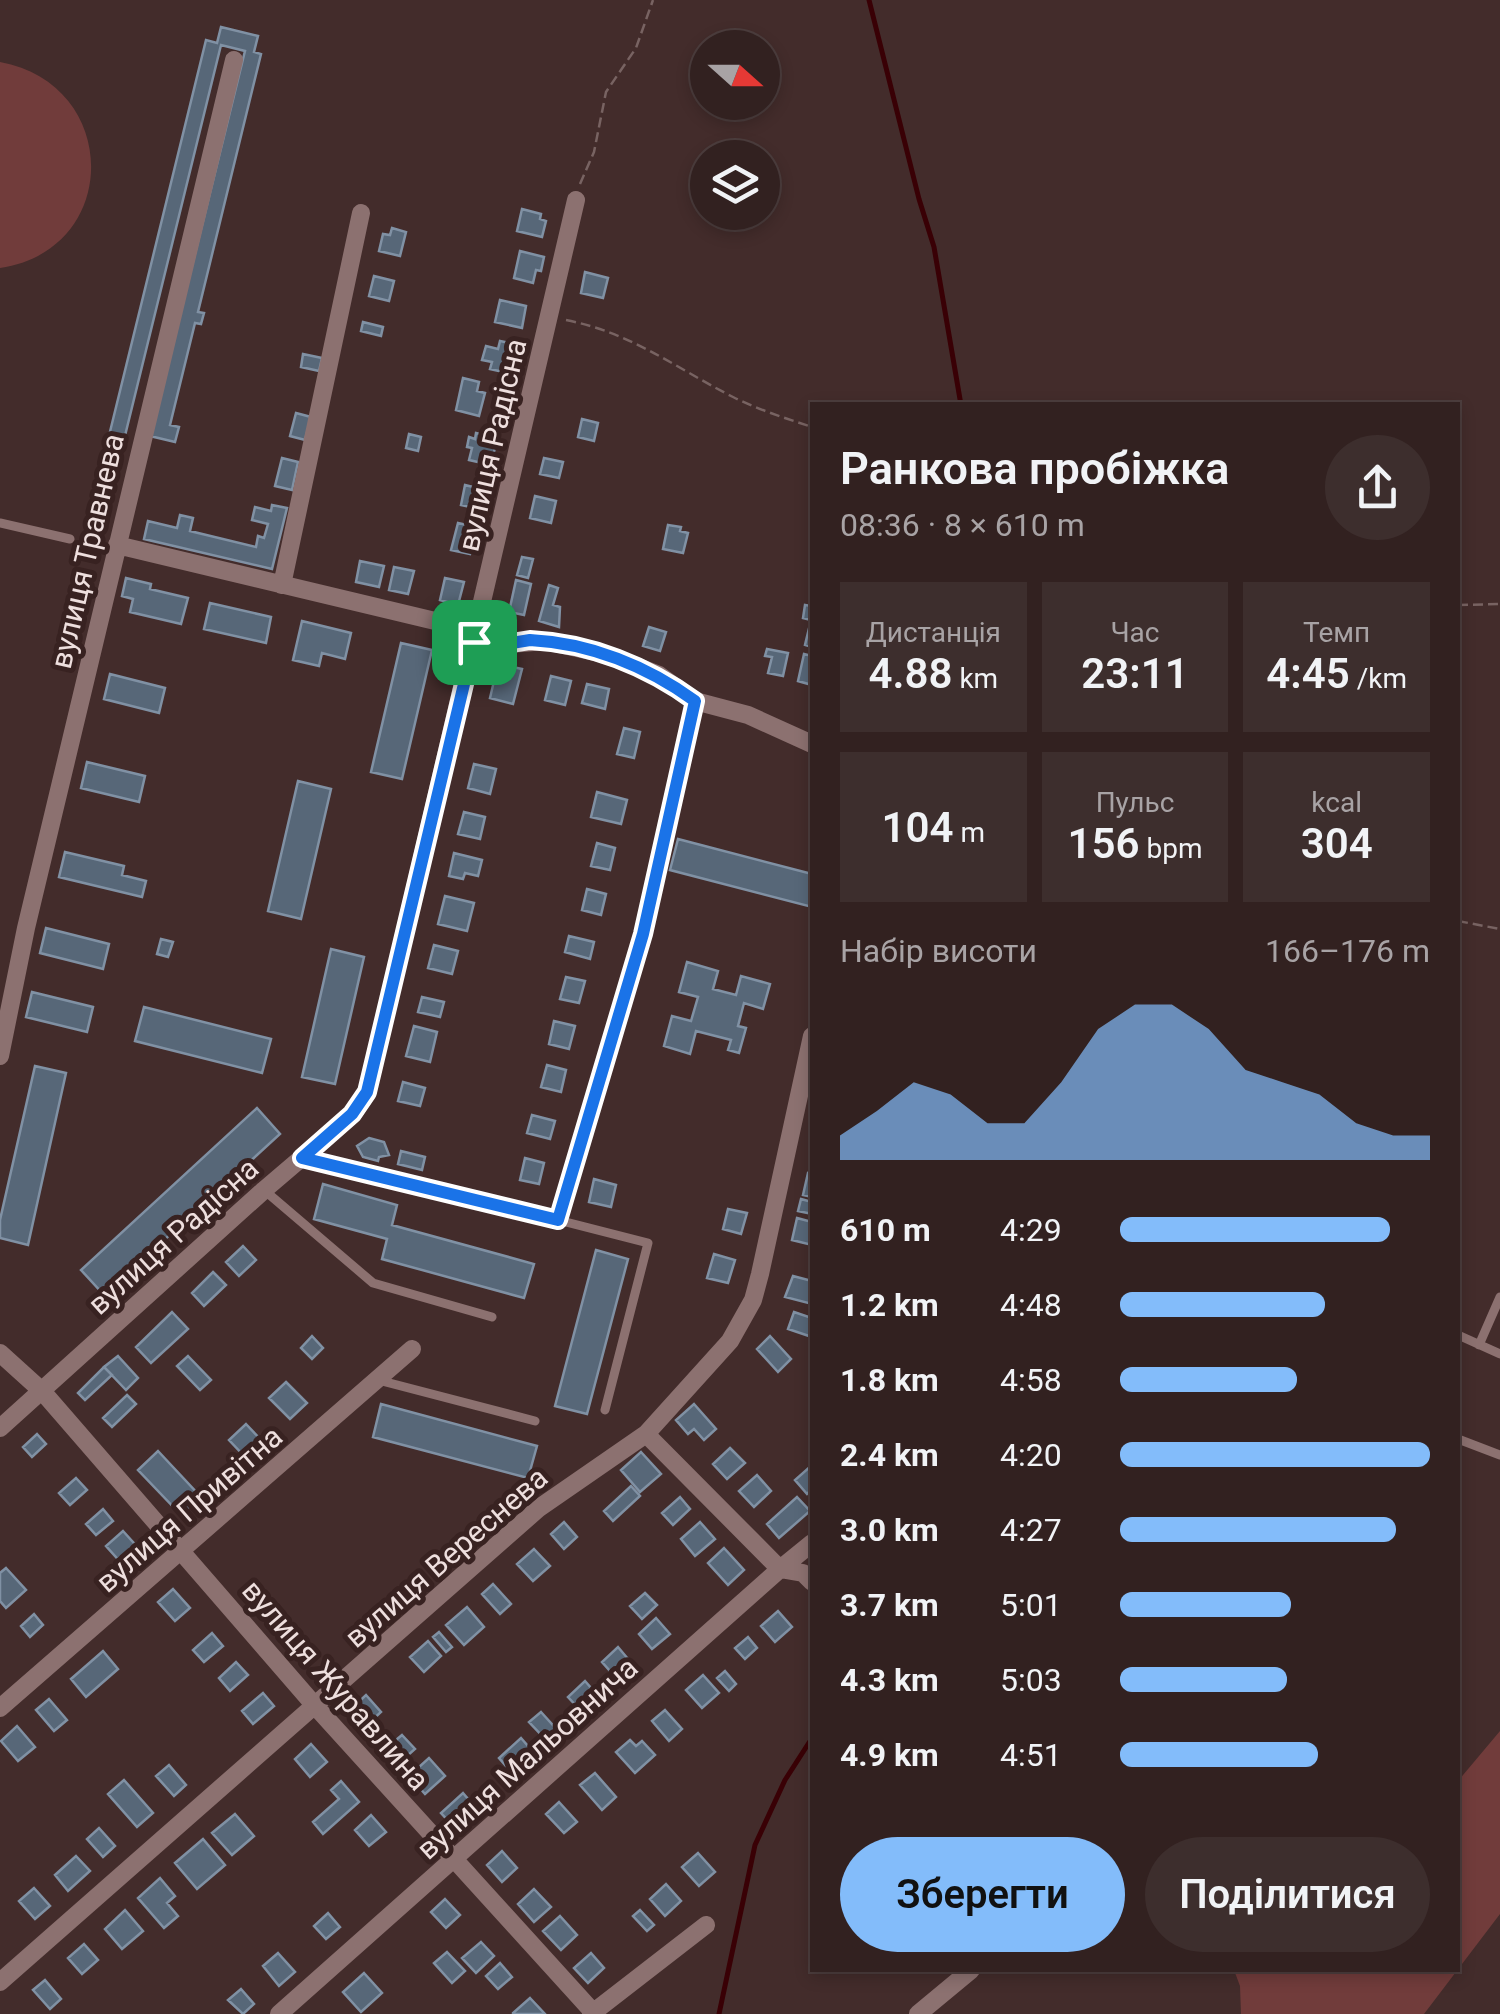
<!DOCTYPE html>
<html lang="uk">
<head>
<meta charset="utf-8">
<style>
	body { margin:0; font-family:Roboto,sans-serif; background:#3d2e2d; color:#f1f3f6; height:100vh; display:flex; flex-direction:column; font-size:38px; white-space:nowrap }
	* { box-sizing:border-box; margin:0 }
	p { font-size:32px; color:#a8a3a5 }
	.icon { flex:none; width:55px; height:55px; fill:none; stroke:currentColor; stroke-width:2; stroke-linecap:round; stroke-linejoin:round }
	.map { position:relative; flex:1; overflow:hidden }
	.side { position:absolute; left:810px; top:402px; width:650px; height:1570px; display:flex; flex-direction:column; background:#322120; border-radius:0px; box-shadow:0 5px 15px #0003,0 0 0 2px #4d3e3e }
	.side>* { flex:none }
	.needle { width:65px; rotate:111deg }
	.controls { position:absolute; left:690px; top:30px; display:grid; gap:20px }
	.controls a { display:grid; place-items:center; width:90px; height:90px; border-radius:50%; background:#322120; box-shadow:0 5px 15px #0003,0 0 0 2px #4d3e3e; font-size:50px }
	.pin { position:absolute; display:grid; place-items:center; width:85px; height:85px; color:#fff; margin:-42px; border-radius:20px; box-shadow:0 5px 15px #0006 }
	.round { display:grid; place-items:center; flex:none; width:105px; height:105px; border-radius:52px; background:#3d2e2d }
	.overview { display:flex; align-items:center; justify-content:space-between; height:170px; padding:0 30px }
	h1 { font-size:45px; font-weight:600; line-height:75px }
	.figures { display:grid; grid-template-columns:repeat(3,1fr); gap:15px; height:170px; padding:10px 30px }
	.figures div { display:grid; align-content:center; border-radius:0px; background:#3d2e2d; text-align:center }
	.figures b { font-size:42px; font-weight:600 }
	.figures small { font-size:28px; font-weight:400 }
	.figures p { font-size:28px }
	.chart { height:280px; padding:20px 30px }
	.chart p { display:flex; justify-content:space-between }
	.chart svg { width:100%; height:180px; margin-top:10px; fill:#83bcfa; opacity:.7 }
	.button { display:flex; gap:20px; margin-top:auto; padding:20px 30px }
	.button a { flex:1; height:115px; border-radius:60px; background:#83bcfa; color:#111; font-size:40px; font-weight:600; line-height:115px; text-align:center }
	.button a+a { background:#3d2e2d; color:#f1f3f6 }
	ul { padding:0 30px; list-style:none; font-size:32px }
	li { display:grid; grid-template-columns:160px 120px 1fr; align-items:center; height:75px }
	li i { height:25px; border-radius:12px; background:#83bcfa }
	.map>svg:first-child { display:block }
	.green { fill:#713c3b }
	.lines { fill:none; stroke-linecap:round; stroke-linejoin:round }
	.stream { stroke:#390005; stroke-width:5 }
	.building { fill:#576778; stroke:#8091a4; stroke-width:2.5 }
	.path { stroke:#786362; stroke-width:2.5; stroke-dasharray:10 5; stroke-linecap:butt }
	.service { stroke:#8c7170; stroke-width:9 }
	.minor { stroke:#8c7170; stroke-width:18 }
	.route-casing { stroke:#fff; stroke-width:20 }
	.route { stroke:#1a73e8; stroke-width:12 }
	.labels { text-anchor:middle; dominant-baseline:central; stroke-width:10; stroke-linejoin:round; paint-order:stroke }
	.street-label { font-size:30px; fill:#eedfde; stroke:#382221 }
</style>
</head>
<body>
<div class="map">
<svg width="1500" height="2014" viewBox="0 0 1500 2014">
	<rect width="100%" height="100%" fill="#432c2b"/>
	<path class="green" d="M 0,62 C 121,84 122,250 0,268 Z
		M 1500,1731 L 1500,1914 L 1424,2014 L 1241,2014 L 1240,1986 L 1234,1970 L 1458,1970 L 1458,1781 Z"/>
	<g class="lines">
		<path class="stream" d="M 869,0 L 919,199 L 934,247 L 961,405
			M 719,2014 L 755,1845 L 785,1780 L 812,1738"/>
	</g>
	<path class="building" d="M 221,27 L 258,36 L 254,52 L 261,54 L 198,312 L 204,313 L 201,324 L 195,323 L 170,425 L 179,427 L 175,442 L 150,436 L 245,51 L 221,45 L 121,452 L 106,448 L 206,40 L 217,43 Z
		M 522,209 L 541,214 L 540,219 L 546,221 L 542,237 L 517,231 Z
		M 392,228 L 406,232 L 400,256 L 379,251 L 383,234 L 390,235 Z
		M 520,251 L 544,257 L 541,271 L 536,270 L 533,283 L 514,278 Z
		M 585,272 L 608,278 L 603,298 L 581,293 Z
		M 374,276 L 394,281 L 389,301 L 369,296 Z
		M 500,300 L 526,306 L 522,328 L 495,322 Z
		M 363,322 L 383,327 L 381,336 L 361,331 Z
		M 500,341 L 515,344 L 508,373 L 490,369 L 492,362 L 482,360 L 486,346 L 498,349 Z
		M 303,354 L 322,358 L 319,371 L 301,367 Z
		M 463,378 L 479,382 L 477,391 L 485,393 L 479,416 L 456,410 Z
		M 296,413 L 311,417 L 305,440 L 290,436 Z
		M 582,419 L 598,423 L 594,441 L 578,437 Z
		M 476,433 L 494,437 L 492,443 L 496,443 L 491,465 L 469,460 L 472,448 L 467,447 L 469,437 L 475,439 Z
		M 409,434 L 421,437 L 418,451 L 406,448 Z
		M 282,458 L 298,462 L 292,490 L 275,486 Z
		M 544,458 L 563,462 L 559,478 L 540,474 Z
		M 465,485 L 485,490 L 480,509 L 461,505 Z
		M 535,496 L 556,501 L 551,523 L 530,518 Z
		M 272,505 L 287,508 L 272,569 L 144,539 L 148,521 L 177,528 L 180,515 L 193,518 L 190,531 L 256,547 L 258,536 L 264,538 L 268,524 L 252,520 L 255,507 L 271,511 Z
		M 458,523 L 476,527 L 470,554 L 451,550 Z
		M 668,525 L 681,527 L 680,531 L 688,533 L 683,553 L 663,549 Z
		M 522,557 L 533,559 L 528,578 L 517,575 Z
		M 360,561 L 384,566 L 379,587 L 356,582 Z
		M 394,567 L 414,571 L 408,594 L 389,590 Z
		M 126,578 L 151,584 L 150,589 L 188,598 L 181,624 L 130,612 L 133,599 L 122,596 Z
		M 445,578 L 464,582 L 458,605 L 440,600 Z
		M 516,580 L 531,584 L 524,615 L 509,612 Z
		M 549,585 L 558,588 L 553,605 L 560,607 L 559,627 L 539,621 Z
		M 210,603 L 271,617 L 266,643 L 204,629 Z
		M 805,605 L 812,606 L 812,647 L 805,645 L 811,620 L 803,618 Z
		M 302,621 L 351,633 L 345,659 L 322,653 L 319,666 L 293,660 Z
		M 649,627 L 666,632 L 660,651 L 643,646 Z
		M 401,643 L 432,650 L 402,779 L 371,772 Z
		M 767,649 L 788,653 L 783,676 L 768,673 L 772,657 L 765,656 Z
		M 804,654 L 812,656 L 812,685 L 798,681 Z
		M 498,664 L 522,669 L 513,704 L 490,698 Z
		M 110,674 L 165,688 L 159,713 L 104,699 Z
		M 551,676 L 571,681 L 565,705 L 545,700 Z
		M 587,684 L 609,689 L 605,709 L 582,703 Z
		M 624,728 L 640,732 L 634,758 L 617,754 Z
		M 87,762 L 145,776 L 139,802 L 81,788 Z
		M 474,764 L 496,769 L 490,794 L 468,788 Z
		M 298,781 L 331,789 L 301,919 L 268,911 Z
		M 597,792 L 627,800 L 621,824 L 591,817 Z
		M 464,812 L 485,817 L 480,839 L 458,834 Z
		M 678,839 L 812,874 L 812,907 L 670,870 Z
		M 597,843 L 615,848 L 610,870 L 591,866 Z
		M 65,852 L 124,866 L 122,875 L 146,881 L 142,897 L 59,877 Z
		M 454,853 L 482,860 L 478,876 L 465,873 L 463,879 L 449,876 Z
		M 587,889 L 606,894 L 601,915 L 582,910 Z
		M 445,896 L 474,903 L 467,931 L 438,924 Z
		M 46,928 L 109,944 L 103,969 L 40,953 Z
		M 569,936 L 594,942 L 590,959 L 565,952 Z
		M 161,939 L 173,942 L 168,957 L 157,954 Z
		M 434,945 L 458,951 L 452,974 L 428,968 Z
		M 331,949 L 364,957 L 335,1084 L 302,1077 Z
		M 687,962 L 718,971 L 713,989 L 736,995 L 741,976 L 770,984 L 763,1009 L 744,1003 L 738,1026 L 746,1028 L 739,1053 L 728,1050 L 731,1040 L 696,1031 L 690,1054 L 664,1046 L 672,1016 L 691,1021 L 698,997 L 679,992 Z
		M 566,977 L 585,981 L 579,1003 L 560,999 Z
		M 32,992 L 93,1007 L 87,1032 L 26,1017 Z
		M 422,997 L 444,1002 L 440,1017 L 418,1012 Z
		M 144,1007 L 271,1039 L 262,1073 L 135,1041 Z
		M 554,1021 L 575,1026 L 569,1049 L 549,1044 Z
		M 414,1026 L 437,1032 L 430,1062 L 406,1056 Z
		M 547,1065 L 566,1070 L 561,1092 L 541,1087 Z
		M 35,1066 L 66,1073 L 28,1245 L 0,1238 L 0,1220 Z
		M 403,1082 L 425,1088 L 420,1106 L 398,1101 Z
		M 257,1108 L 280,1134 L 104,1295 L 81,1270 Z
		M 532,1115 L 555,1121 L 550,1139 L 527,1133 Z
		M 369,1138 L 384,1142 L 389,1155 L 379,1157 L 378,1161 L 363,1157 L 357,1146 Z
		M 401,1151 L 425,1157 L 422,1170 L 398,1164 Z
		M 525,1158 L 544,1163 L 539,1184 L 520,1180 Z
		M 808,1173 L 812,1174 L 812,1197 L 803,1195 Z
		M 594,1179 L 616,1185 L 611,1207 L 589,1202 Z
		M 323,1184 L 397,1205 L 392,1225 L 534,1264 L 524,1298 L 382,1259 L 387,1239 L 314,1219 Z
		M 801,1199 L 812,1202 L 812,1214 L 798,1211 Z
		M 728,1209 L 747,1213 L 741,1234 L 723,1229 Z
		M 797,1218 L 812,1222 L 812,1245 L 792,1240 Z
		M 243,1246 L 256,1260 L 239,1276 L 226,1262 Z
		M 596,1250 L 628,1259 L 587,1414 L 555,1406 Z
		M 714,1254 L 735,1260 L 728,1283 L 707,1278 Z
		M 213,1272 L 226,1285 L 204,1306 L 192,1293 Z
		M 793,1276 L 812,1281 L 812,1304 L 785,1297 Z
		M 172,1312 L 188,1329 L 151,1363 L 136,1347 Z
		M 794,1312 L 812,1318 L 809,1336 L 788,1329 Z
		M 312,1336 L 323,1348 L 312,1359 L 301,1348 Z
		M 770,1336 L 791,1359 L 778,1372 L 757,1349 Z
		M 118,1356 L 138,1378 L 126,1390 L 104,1367 Z
		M 188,1356 L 211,1380 L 200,1390 L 177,1366 Z
		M 104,1367 L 112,1375 L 85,1400 L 78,1393 Z
		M 286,1382 L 307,1403 L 290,1419 L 269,1398 Z
		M 127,1395 L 136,1404 L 112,1427 L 103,1418 Z
		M 381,1404 L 537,1446 L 528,1478 L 373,1437 Z
		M 694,1404 L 716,1429 L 704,1440 L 694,1429 L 688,1434 L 676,1420 Z
		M 246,1424 L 263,1442 L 246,1458 L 229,1440 Z
		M 37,1434 L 46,1444 L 32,1457 L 23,1447 Z
		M 730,1448 L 745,1463 L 727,1479 L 713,1464 Z
		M 158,1451 L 200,1496 L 181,1515 L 138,1470 Z
		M 641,1452 L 661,1474 L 640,1492 L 621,1470 Z
		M 812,1465 L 812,1489 L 807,1494 L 795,1480 Z
		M 757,1475 L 771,1491 L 754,1507 L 739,1491 Z
		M 76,1478 L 87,1490 L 70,1505 L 59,1493 Z
		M 631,1486 L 640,1496 L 613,1521 L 604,1511 Z
		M 680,1497 L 690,1509 L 673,1525 L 662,1513 Z
		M 797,1497 L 810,1511 L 779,1538 L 767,1524 Z
		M 103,1509 L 113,1521 L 96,1535 L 86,1524 Z
		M 564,1522 L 577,1537 L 564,1549 L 551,1534 Z
		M 700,1522 L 715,1539 L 695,1556 L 681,1539 Z
		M 123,1531 L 141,1551 L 124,1566 L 106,1546 Z
		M 724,1548 L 744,1570 L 728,1585 L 708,1563 Z
		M 534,1549 L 550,1566 L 533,1581 L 517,1564 Z
		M 6,1568 L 26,1590 L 6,1608 L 0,1601 L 0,1573 Z
		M 493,1584 L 511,1604 L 500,1614 L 482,1594 Z
		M 173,1589 L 190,1608 L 175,1621 L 158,1602 Z
		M 645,1593 L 657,1605 L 642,1619 L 630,1606 Z
		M 467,1607 L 484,1627 L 464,1645 L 446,1625 Z
		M 778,1611 L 792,1627 L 775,1642 L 761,1626 Z
		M 34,1614 L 43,1625 L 30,1637 L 21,1626 Z
		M 656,1618 L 670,1634 L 652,1649 L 639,1634 Z
		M 439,1632 L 452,1647 L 446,1652 L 433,1637 Z
		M 212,1633 L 223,1646 L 204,1662 L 193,1650 Z
		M 748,1637 L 757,1648 L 745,1659 L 735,1648 Z
		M 428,1641 L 441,1656 L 424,1672 L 410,1657 Z
		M 618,1647 L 634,1666 L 618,1680 L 602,1662 Z
		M 103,1651 L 118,1669 L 86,1697 L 71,1679 Z
		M 236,1662 L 248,1675 L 230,1691 L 219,1678 Z
		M 725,1671 L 736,1684 L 729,1691 L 717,1678 Z
		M 703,1675 L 719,1693 L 702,1708 L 686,1690 Z
		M 585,1681 L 599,1697 L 582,1712 L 568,1697 Z
		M 263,1693 L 274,1706 L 253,1724 L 242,1711 Z
		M 366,1695 L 381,1712 L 366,1726 L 351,1709 Z
		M 49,1699 L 67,1720 L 54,1731 L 36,1710 Z
		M 665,1710 L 682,1729 L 669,1741 L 652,1721 Z
		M 541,1712 L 559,1732 L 548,1742 L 529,1722 Z
		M 17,1726 L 35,1747 L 18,1761 L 1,1741 Z
		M 402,1735 L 415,1749 L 397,1765 L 384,1750 Z
		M 521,1738 L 534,1753 L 512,1773 L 499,1758 Z
		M 630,1740 L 636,1746 L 642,1741 L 655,1755 L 635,1773 L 616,1752 Z
		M 311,1744 L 327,1762 L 310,1777 L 295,1759 Z
		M 429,1758 L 445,1776 L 425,1794 L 409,1776 Z
		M 169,1765 L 186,1785 L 174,1796 L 156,1776 Z
		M 595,1773 L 616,1797 L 602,1810 L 580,1785 Z
		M 124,1780 L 153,1813 L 137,1827 L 108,1794 Z
		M 341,1781 L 359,1802 L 323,1834 L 313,1822 L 339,1799 L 331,1790 Z
		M 463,1793 L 474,1806 L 453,1826 L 441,1813 Z
		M 559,1802 L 577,1822 L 564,1833 L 546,1814 Z
		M 235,1814 L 254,1836 L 232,1855 L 212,1833 Z
		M 371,1815 L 386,1832 L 369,1846 L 355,1830 Z
		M 99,1828 L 115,1846 L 103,1857 L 87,1839 Z
		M 203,1839 L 225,1865 L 197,1889 L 175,1863 Z
		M 502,1851 L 517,1868 L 502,1882 L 487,1865 Z
		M 698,1853 L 715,1872 L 699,1886 L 682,1867 Z
		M 76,1856 L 90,1871 L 68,1891 L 55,1875 Z
		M 160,1878 L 175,1896 L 167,1903 L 178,1916 L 164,1928 L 138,1898 Z
		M 666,1884 L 681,1901 L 665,1916 L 650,1899 Z
		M 34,1888 L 50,1906 L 35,1919 L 19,1901 Z
		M 534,1889 L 551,1907 L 534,1922 L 518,1904 Z
		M 445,1899 L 460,1915 L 446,1928 L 431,1912 Z
		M 125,1910 L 143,1931 L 122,1949 L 105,1929 Z
		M 640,1910 L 654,1925 L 647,1931 L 633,1916 Z
		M 328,1913 L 340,1927 L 326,1939 L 314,1926 Z
		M 560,1916 L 577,1935 L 561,1950 L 543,1931 Z
		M 481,1942 L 494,1956 L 476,1973 L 462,1958 Z
		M 84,1944 L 98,1960 L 82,1974 L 68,1958 Z
		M 447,1952 L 465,1971 L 452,1983 L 434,1963 Z
		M 278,1953 L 295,1972 L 279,1986 L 263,1966 Z
		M 591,1953 L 604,1968 L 588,1983 L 574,1968 Z
		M 500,1963 L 512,1977 L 498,1989 L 486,1976 Z
		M 364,1973 L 382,1993 L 361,2012 L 343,1992 Z
		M 45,1980 L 61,1999 L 50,2009 L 33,1990 Z
		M 241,1989 L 254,2004 L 243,2014 L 228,2000 Z
		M 530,1998 L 545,2014 L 513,2014 L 513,2013 Z"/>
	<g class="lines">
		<path class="path" d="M 580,184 L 594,152 L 606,92 L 636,48 L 653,0
			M 566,320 C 632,333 674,367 733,397 C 759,410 785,418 812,427
			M 1458,605 L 1500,604
			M 1458,921 L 1500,929"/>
		<path class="service" d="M 0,523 L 70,539
			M 264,1190 L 373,1283 L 492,1317
			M 558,1220 L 648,1243 L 605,1410
			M 1458,1335 L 1500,1354
			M 1479,1345 L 1500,1297
			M 378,1380 L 535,1421
			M 1458,1439 L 1500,1455"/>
		<path class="minor" d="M 117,545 L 477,631
			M 282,585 L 361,213
			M 474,642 L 500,645 L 545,641 L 604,654 L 659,675 L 695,701 L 748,715 L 812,744
			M 0,1056 L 26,928 L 234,60
			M 302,1158 L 558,1220 L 643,934 L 695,701
			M 0,1353 L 42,1391 L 316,1707 L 593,2012
			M 0,1428 L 264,1190 L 353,1114 L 367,1093 L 576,200
			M 646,1434 L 780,1569 L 803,1573 L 812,1582
			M 0,1708 L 412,1349
			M 0,1982 L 539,1508 L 646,1434 L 730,1341 L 753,1300 L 760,1274 L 812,1036
			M 279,2014 L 780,1569 L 812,1543
			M 591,2014 L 706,1925
			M 918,2014 L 971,1970"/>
	</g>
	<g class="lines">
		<g class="route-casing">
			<path id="route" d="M 530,640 C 590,643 647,666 695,701 L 643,934 L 558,1220 L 302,1158 L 352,1114 L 367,1092 L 474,642 L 500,645 Z"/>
		</g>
		<use href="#route" class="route"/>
	</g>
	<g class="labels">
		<g class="street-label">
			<text transform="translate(492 445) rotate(-77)">вулиця Радісна</text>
			<text transform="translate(87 551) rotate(-77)">вулиця Травнева</text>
			<text transform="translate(173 1236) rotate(-42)">вулиця Радісна</text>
			<text transform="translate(189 1509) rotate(-41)">вулиця Привітна</text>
			<text transform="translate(446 1557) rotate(-41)">вулиця Вереснева</text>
			<text transform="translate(336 1685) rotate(49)">вулиця Журавлина</text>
			<text transform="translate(527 1758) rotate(-42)">вулиця Мальовнича</text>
		</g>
	</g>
</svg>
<div class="controls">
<a><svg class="needle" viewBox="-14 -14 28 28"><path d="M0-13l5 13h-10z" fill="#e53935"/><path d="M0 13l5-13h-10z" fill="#a8a3a5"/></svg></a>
<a><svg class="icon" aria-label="layers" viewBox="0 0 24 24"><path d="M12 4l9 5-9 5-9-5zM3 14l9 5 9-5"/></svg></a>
</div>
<div class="pin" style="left:474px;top:642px;background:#1e9e55"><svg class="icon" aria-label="arrive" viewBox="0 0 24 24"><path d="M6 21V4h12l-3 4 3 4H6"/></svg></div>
<section class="side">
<div class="overview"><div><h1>Ранкова пробіжка</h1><p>08:36 · 8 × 610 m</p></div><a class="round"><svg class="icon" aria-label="share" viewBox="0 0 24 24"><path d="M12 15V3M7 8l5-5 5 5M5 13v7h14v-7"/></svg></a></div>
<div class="figures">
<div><p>Дистанція</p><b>4.88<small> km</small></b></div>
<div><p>Час</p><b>23:11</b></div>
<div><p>Темп</p><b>4:45<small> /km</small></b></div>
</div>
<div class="figures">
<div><b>104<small> m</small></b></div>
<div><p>Пульс</p><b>156<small> bpm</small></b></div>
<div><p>kcal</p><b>304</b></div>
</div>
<div class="chart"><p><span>Набір висоти</span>166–176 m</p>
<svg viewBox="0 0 160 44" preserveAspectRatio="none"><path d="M0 44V38L10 32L20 25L30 28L40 35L50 35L60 25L70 12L80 6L90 6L100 12L110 22L120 25L130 28L140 35L150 38L160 38V44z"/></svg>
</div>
<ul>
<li><b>610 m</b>4:29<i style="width:87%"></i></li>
<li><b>1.2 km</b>4:48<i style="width:66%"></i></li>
<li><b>1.8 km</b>4:58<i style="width:57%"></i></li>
<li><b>2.4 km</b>4:20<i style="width:100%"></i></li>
<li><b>3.0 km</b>4:27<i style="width:89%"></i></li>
<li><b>3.7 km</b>5:01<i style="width:55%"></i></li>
<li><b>4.3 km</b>5:03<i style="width:54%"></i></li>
<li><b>4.9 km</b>4:51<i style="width:64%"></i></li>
</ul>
<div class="button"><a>Зберегти</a><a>Поділитися</a></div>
</section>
</div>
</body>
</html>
